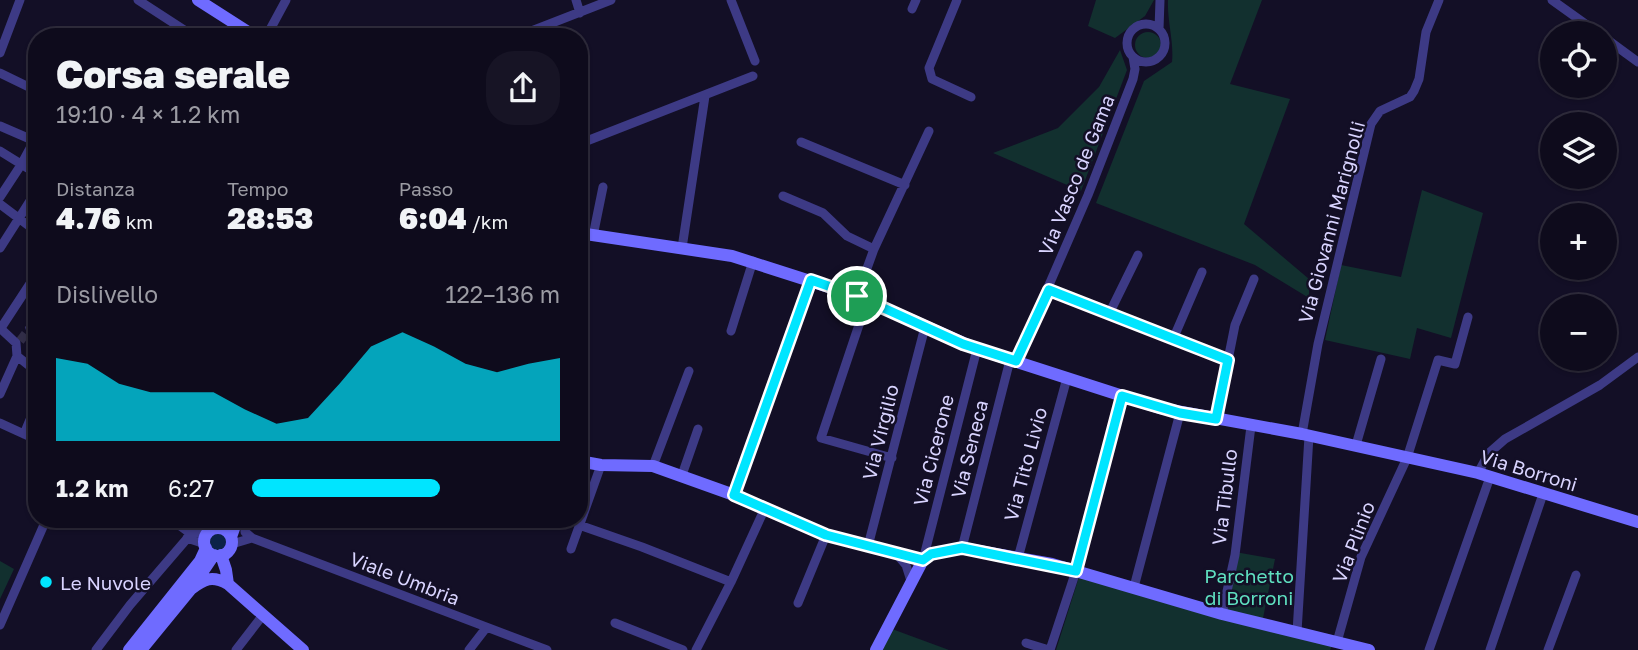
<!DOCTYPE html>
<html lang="it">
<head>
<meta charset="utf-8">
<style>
	body { margin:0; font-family:"Golos Text",sans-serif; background:#171425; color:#f1f3f6; height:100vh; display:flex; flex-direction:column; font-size:26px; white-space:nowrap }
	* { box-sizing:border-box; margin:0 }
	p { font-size:23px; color:#9b9ba3 }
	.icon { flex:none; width:38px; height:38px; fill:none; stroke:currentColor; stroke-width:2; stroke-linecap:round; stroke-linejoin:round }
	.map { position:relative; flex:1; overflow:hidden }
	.side { position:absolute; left:28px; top:28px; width:560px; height:500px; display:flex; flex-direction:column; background:#0e0b1c; border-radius:28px; box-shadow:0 2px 5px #0004,0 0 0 2px #2e2b3b }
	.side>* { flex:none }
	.fabs { position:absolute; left:1540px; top:21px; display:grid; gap:14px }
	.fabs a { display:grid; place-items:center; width:77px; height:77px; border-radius:50%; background:#0e0b1c; box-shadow:0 2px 5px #0004,0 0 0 2px #2e2b3b; font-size:35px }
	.pin { position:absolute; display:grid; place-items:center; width:60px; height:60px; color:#fff; margin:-30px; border:4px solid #fff; border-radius:50%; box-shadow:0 2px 7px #0007 }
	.round { display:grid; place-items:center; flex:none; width:74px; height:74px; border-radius:28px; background:#171425 }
	.headline { display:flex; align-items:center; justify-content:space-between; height:119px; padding:0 28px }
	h1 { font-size:38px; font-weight:800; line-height:52px }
	.figures { display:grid; grid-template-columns:repeat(3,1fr); gap:10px; height:119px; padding:7px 28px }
	.figures div { display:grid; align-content:center }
	.figures b { font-size:30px; font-weight:800 }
	.figures small { font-size:19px; font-weight:400 }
	.figures p { font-size:19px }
	.chart { height:196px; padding:14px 28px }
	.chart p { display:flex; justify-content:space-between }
	.chart svg { width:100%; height:126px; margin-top:7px; fill:#00e5ff; opacity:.7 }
	ul { padding:0 28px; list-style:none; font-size:23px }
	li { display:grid; grid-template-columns:112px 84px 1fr; align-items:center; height:52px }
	li i { height:18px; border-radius:9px; background:#00e5ff }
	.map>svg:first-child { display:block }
	.green { fill:#12302f }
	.water { fill:#0c2248 }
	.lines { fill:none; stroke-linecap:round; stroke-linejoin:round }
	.street-tunnel { stroke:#312d47; stroke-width:9; stroke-dasharray:9 4.5; stroke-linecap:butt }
	.street { stroke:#3d3a85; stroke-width:9 }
	.secondary { stroke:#6f6bff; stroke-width:12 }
	.route-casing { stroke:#fff; stroke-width:14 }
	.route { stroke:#00e5ff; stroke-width:9 }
	.poi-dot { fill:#00e5ff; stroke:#130f26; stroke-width:2.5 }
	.labels { text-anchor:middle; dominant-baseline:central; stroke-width:5; stroke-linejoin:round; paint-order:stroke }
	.street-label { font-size:19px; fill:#d9d4ff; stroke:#130f26 }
	.park-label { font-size:19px; fill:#5fe0c0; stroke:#130f26 }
	.poi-label { font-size:19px; fill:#d9d4ff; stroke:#130f26; text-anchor:start }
</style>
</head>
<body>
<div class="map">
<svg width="1638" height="650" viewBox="0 0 1638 650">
	<rect width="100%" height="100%" fill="#130f26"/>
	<path class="green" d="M 1096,0 L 1154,0 L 1145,16 L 1115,38 L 1088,26 Z
		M 1168,0 L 1262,0 L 1230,84 L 1290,99 L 1244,224 L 1309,279 L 1309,298 L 1255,265 L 1096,203 L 1144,81 L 1172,62 C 1174,41 1167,21 1168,0 Z
		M1135 45a13 13 0 1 1 26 0a13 13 0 1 1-26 0Z
		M 1120,50 L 1127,70 L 1081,191 L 993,153 L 1058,128 L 1099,87 Z
		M 1422,190 L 1483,213 L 1451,338 L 1417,328 L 1410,359 L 1325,340 L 1341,265 L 1401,277 Z
		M 1235,552 L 1275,559 L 1262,623 L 1222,614 Z
		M 0,561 L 14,569 L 0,599 Z
		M 1079,577 L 1332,646 L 1330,650 L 1056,650 Z
		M 892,629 L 949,650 L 882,650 Z"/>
	<path class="water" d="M210 542a8 8 0 1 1 16 0a8 8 0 1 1-16 0Z"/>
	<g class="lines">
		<path class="street-tunnel" d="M 20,341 L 30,328"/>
		<path class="street" d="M 138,0 L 195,37
			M 576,0 L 580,13
			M 731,0 L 755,61
			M 957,0 L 929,68 L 932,79 L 971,97
			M 1552,0 L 1598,33
			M 912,9 L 916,0
			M1127 43a19 19 0 1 1 38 0a19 19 0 1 1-38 0Z
			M 1159,29 L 1160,0
			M 266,37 L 286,0
			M 516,37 L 611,0
			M 1605,38 L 1638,62
			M 0,53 L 20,0
			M 0,73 L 37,91
			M 0,126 L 37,142
			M 801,142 L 905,185
			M 579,144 L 753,76
			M 0,151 L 37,174
			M 783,196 L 823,213 L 847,236 L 874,249
			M 0,197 L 21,165 L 34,141
			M 0,204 L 37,232
			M 593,236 L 603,187
			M 0,248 L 37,190
			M 682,248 L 705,96
			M 1049,290 L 1228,360 L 1216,419
			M 857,296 L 874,249 L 929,131
			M 867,301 L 821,438 L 892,458
			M 1110,312 L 1138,255
			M 0,328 L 16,343 L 17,356
			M 1,328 L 37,273
			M 30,328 L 37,316
			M 731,331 L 753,261
			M 1174,337 L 1202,272
			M 1228,360 L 1235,325 L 1254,279
			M 1016,361 L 1088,195 L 1133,79 L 1135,69 L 1133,57
			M 0,394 L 17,356 L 37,372
			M 0,423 L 37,440
			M 24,434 L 37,403
			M 1302,434 L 1318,344 L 1371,124 L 1380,111 L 1410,97 L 1414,91 L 1419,79 L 1426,32 L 1439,0
			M 1356,445 L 1381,359
			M 653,466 L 689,371
			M 1478,473 L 1489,453 L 1505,439 L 1600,385 L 1638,357
			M 682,475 L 698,429
			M 734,495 L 811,280
			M 172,520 L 191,534 L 209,532
			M 245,520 L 245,532 L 252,538 L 547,650
			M 579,525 L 642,547 L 731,582
			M 187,538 L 205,544
			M 232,544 L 252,538
			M 868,546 L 925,327
			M 962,548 L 1010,360
			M 571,549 L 601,465
			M 896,553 L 906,565 L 911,581
			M 1018,558 L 1067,378
			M 923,560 L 977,349
			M 1134,587 L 1180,413
			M 798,603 L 826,535
			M 1222,614 L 1235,555 L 1251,426
			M 615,623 L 683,650
			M 0,625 L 46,520
			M 1297,632 L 1309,436
			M 1337,642 L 1361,557 L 1407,458 L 1438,360 L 1455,364 L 1468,317
			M 1026,643 L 1049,650
			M 96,650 L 130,605 L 191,534 L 197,520
			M 236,650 L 263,615
			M 469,650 L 486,628
			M 696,650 L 731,582 L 765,508
			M 1050,650 L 1076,571 L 1122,396
			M 1429,650 L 1490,477
			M 1490,650 L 1543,494
			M 1548,650 L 1576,575"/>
		<path class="secondary" d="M 198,0 L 256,37
			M 579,233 L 732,256 L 857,296 L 977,349 L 1160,408 L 1302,434 L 1478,473 L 1638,522
			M 579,461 L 601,465 L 653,466 L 734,495 L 826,535 L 923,560 L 931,554 L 962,548 L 1052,564 L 1222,614 L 1369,650
			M204 542a14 14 0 1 1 28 0a14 14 0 1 1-28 0Z
			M 231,537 L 237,520
			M 221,555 L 226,570 L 228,584
			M 191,589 C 204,579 212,575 228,584 L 303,650
			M 129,650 L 200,561 L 206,548
			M 141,650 L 191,589 L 214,555
			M 876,650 L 923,560"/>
	</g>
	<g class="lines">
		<g class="route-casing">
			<path id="route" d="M 811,280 L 857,296 L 963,344 L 1016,361 L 1049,290 L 1228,360 L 1216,419 L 1180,413 L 1122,396 L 1076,571 L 962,548 L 931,554 L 923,560 L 826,535 L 734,495 Z"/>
		</g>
		<use href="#route" class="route"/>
	</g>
	<circle class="poi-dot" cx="46" cy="582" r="7"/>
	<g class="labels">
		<g class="street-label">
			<text transform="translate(1076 175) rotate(-68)">Via Vasco de Gama</text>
			<text transform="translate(1331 222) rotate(-75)">Via Giovanni Marignolli</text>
			<text transform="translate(880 432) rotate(-76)">Via Virgilio</text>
			<text transform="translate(969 449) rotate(-76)">Via Seneca</text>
			<text transform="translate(933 450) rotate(-76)">Via Cicerone</text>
			<text transform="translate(1025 464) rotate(-75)">Via Tito Livio</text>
			<text transform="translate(1529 470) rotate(17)">Via Borroni</text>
			<text transform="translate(1224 497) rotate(-83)">Via Tibullo</text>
			<text transform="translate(1353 542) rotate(-69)">Via Plinio</text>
			<text transform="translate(405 578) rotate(21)">Viale Umbria</text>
		</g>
		<g class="park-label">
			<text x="1249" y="575">Parchetto<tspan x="1249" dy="22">di Borroni</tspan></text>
		</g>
		<g class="poi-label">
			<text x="60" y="582">Le Nuvole</text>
		</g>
	</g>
</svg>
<div class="fabs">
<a><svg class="icon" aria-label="locate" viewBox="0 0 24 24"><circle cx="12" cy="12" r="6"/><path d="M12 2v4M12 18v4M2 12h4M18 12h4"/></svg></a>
<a><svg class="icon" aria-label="layers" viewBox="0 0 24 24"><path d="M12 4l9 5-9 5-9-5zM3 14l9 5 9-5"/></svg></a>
<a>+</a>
<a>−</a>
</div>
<div class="pin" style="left:857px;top:296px;background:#1e9e55"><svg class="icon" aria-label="arrive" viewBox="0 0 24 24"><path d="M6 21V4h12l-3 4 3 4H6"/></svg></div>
<section class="side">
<div class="headline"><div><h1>Corsa serale</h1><p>19:10 · 4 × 1.2 km</p></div><a class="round"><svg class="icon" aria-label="share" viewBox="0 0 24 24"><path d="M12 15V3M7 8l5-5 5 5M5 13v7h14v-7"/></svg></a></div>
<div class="figures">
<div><p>Distanza</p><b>4.76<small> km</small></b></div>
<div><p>Tempo</p><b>28:53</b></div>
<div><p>Passo</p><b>6:04<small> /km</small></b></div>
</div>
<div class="chart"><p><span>Dislivello</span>122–136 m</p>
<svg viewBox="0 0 160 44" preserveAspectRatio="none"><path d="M0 44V15L10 17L20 24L30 27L40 27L50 27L60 33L70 38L80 36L90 24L100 11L110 6L120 11L130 17L140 20L150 17L160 15V44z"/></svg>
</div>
<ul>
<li><b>1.2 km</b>6:27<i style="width:61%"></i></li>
</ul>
</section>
</div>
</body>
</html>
